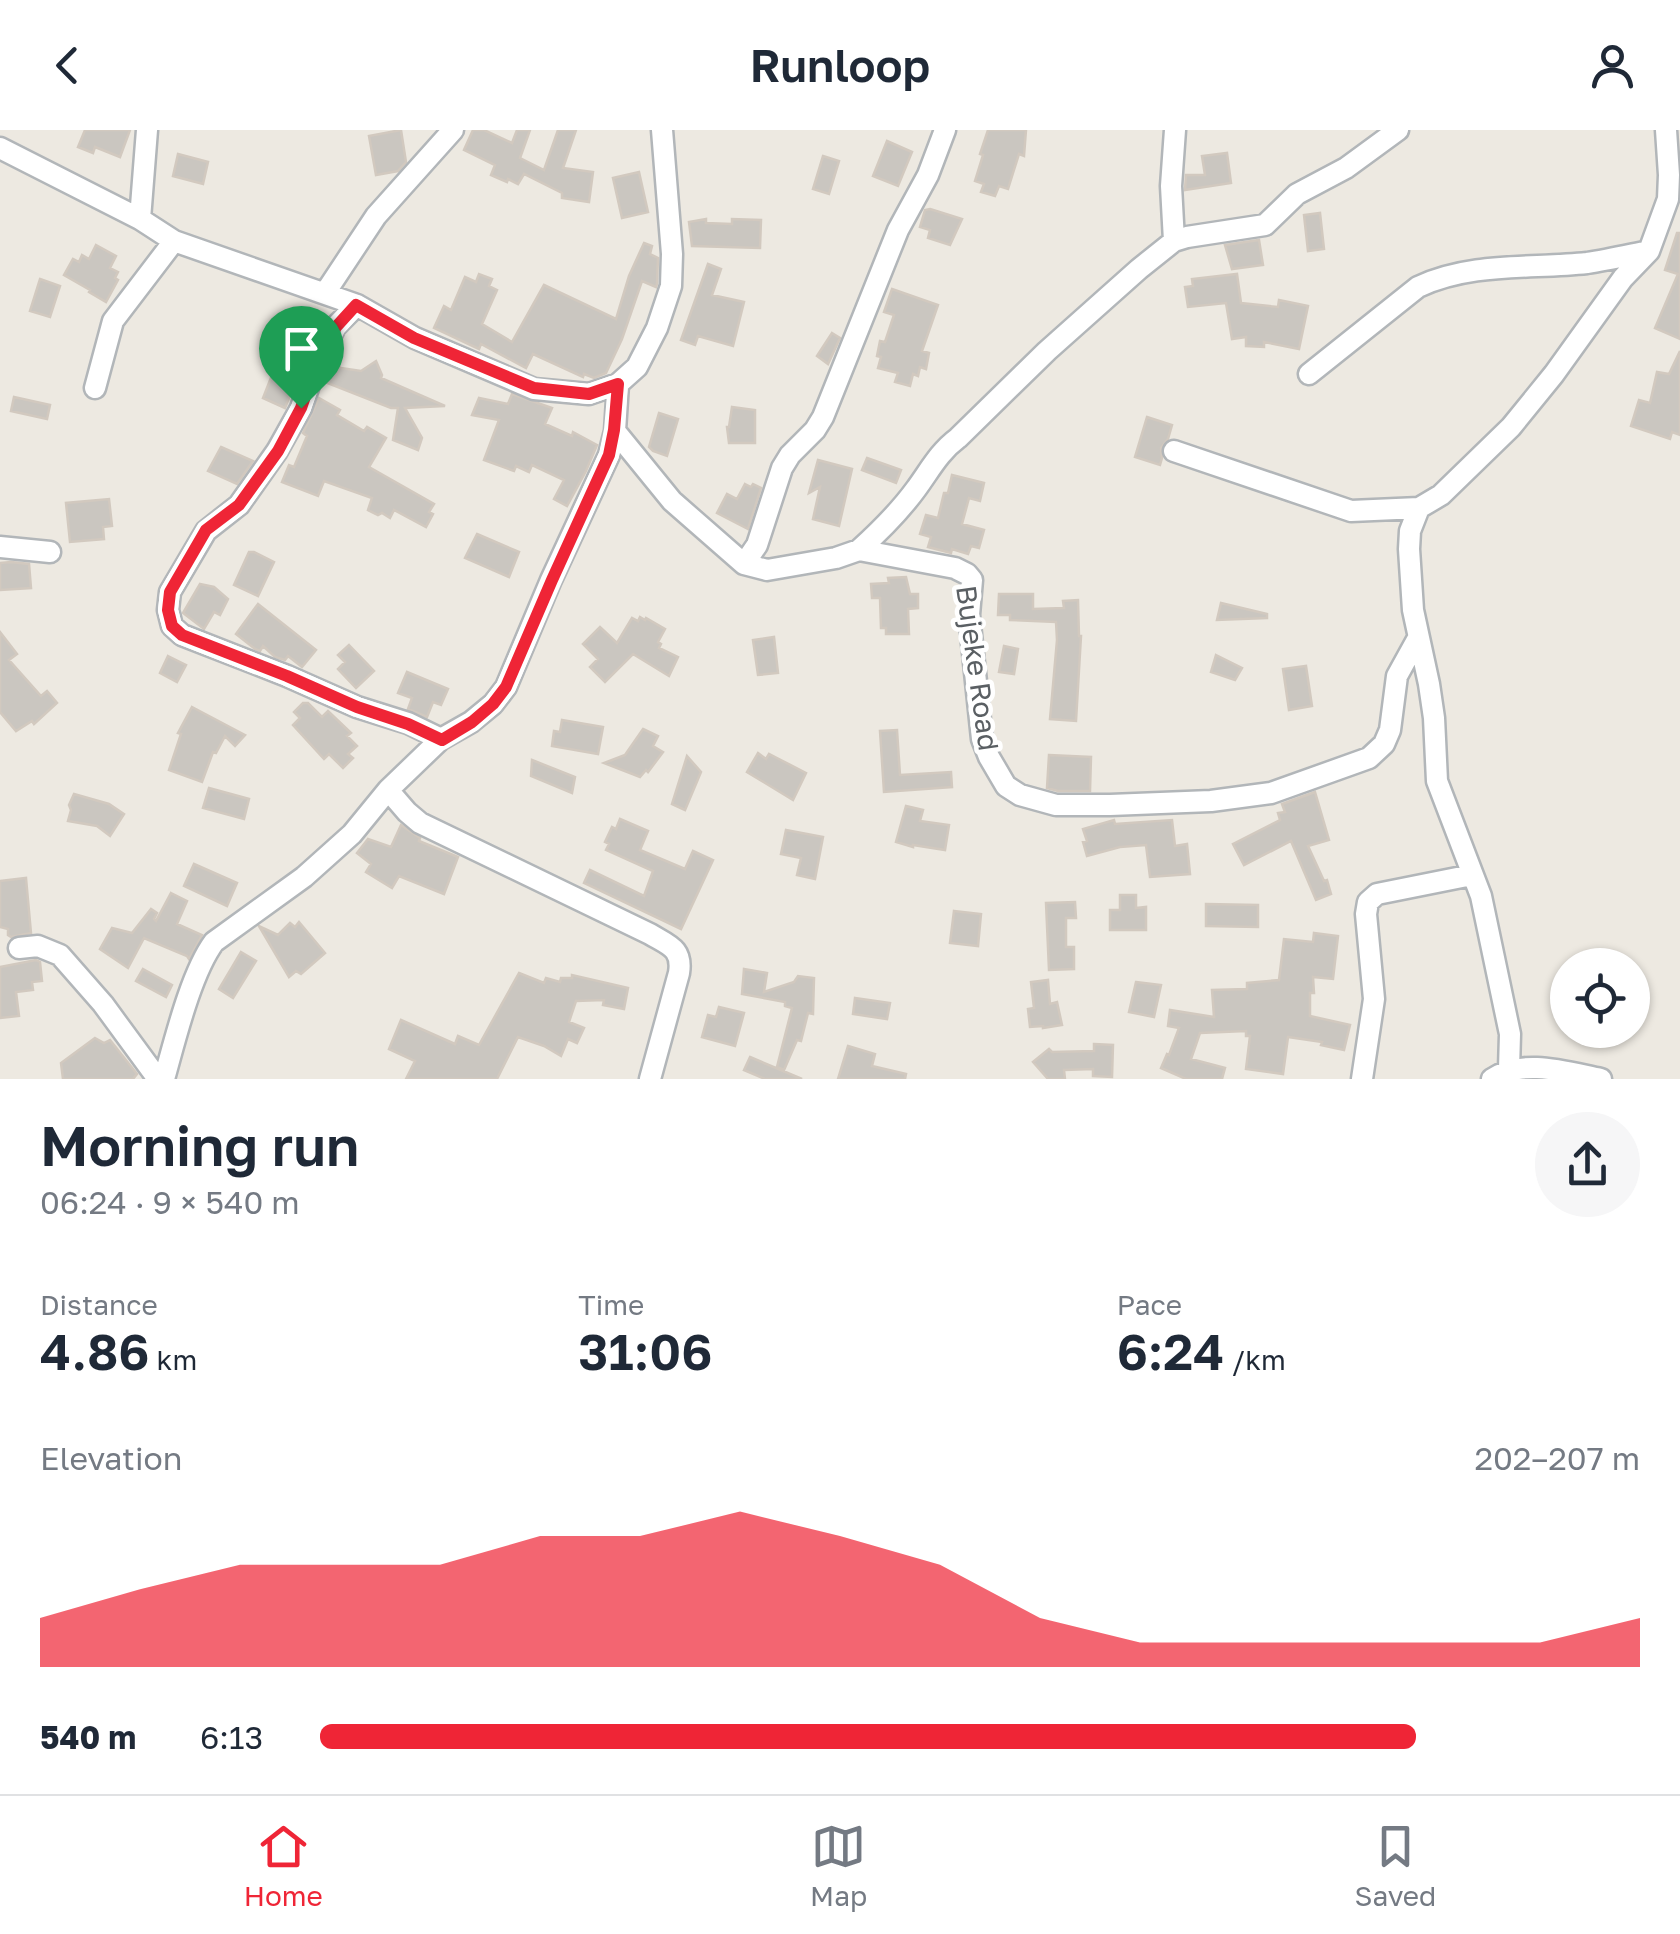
<!DOCTYPE html>
<html lang="en">
<head>
<meta charset="utf-8">
<style>
	body { margin:0; font-family:"Golos Text",sans-serif; background:#f6f6f7; color:#1f2937; height:100vh; display:flex; flex-direction:column; font-size:38px; white-space:nowrap }
	* { box-sizing:border-box; margin:0 }
	p { font-size:32px; color:#747a83 }
	.icon { flex:none; width:55px; height:55px; fill:none; stroke:currentColor; stroke-width:2; stroke-linecap:round; stroke-linejoin:round }
	.map { position:relative; height:949px; overflow:hidden }
	.side { display:flex; flex-direction:column; background:#fff; flex:1 }
	.side>* { flex:none }
	.tools { position:absolute; left:1550px; top:818px; display:grid; gap:20px }
	.tools a { display:grid; place-items:center; width:100px; height:100px; border-radius:50%; background:#fff; box-shadow:0 2px 8px #0004; font-size:50px }
	.pin { position:absolute; display:grid; place-items:center; width:85px; height:85px; color:#fff; margin:-102px -42px; border-radius:50% 50% 50% 0; rotate:-45deg; box-shadow:0 0 10px #0007 }
	.pin .icon { rotate:45deg }
	.round { display:grid; place-items:center; flex:none; width:105px; height:105px; border-radius:52px; background:#f6f6f7 }
	.headline { display:flex; align-items:center; justify-content:space-between; height:170px; padding:0 40px }
	h1 { font-size:55px; font-weight:600; line-height:75px }
	.figures { display:grid; grid-template-columns:repeat(3,1fr); gap:15px; height:170px; padding:10px 40px }
	.figures div { display:grid; align-content:center }
	.figures b { font-size:50px; font-weight:600 }
	.figures small { font-size:28px; font-weight:400 }
	.figures p { font-size:28px }
	.chart { height:280px; padding:20px 40px }
	.chart p { display:flex; justify-content:space-between }
	.chart svg { width:100%; height:180px; margin-top:10px; fill:#ef2536; opacity:.7 }
	ul { padding:0 40px; list-style:none; font-size:32px }
	li { display:grid; grid-template-columns:160px 120px 1fr; align-items:center; height:75px }
	li i { height:25px; border-radius:12px; background:#ef2536 }
	header { display:flex; justify-content:space-between; align-items:center; height:130px; padding:0 40px; background:#fff; font-size:45px; font-weight:600 }
	.tab-bar { display:flex; justify-content:space-around; align-items:center; height:140px; border-top:2px solid #e0e1e3; background:#fff; font-size:28px; color:#747a83 }
	.tab-bar a { display:grid; justify-items:center; gap:5px }
	.tab-bar .active { color:#ef2536 }
	.map>svg:first-child { display:block }
	.building { fill:#cac6c0; stroke:#d2c9bf; stroke-width:2.5 }
	.lines { fill:none; stroke-linecap:round; stroke-linejoin:round }
	.minor-casing { stroke:#b2b6b9; stroke-width:25 }
	.minor { stroke:#fff; stroke-width:20 }
	.route-casing { stroke:#fff; stroke-width:20 }
	.route { stroke:#ef2536; stroke-width:12 }
	.labels { text-anchor:middle; dominant-baseline:central; stroke-width:9; stroke-linejoin:round; paint-order:stroke }
	.street-label { font-size:28px; fill:#5a5f63; stroke:#fff }
</style>
</head>
<body>
<header><svg class="icon" aria-label="back" viewBox="0 0 24 24"><path d="M15 5l-7 7 7 7"/></svg>Runloop<svg class="icon" aria-label="person" viewBox="0 0 24 24"><circle cx="12" cy="8" r="4"/><path d="M4 21q1-7 8-7t8 7"/></svg></header>
<div class="map">
<svg width="1680" height="949" viewBox="0 0 1680 949">
	<rect width="100%" height="100%" fill="#ede9e1"/>
	<path class="building" d="M 85,0 L 130,0 L 120,27 L 95,17 L 93,23 L 78,17 Z
		M 401,0 L 406,32 L 398,41 L 376,45 L 369,6 Z
		M 473,0 L 484,0 L 512,13 L 517,0 L 530,0 L 520,28 L 544,40 L 558,0 L 576,0 L 563,38 L 593,42 L 589,72 L 562,68 L 562,63 L 524,44 L 518,54 L 508,49 L 507,52 L 491,45 L 495,35 L 464,20 Z
		M 988,0 L 1026,0 L 1024,26 L 1019,24 L 1008,59 L 999,56 L 995,66 L 981,62 L 984,54 L 975,51 L 983,25 L 980,24 Z
		M 887,11 L 912,22 L 898,56 L 873,46 Z
		M 1227,23 L 1231,53 L 1185,60 L 1186,45 L 1205,45 L 1202,26 Z
		M 178,24 L 208,32 L 203,54 L 173,46 Z
		M 823,26 L 839,31 L 829,64 L 813,59 Z
		M 639,42 L 648,82 L 622,88 L 613,48 Z
		M 930,79 L 962,89 L 950,115 L 928,108 L 930,100 L 920,97 L 925,80 Z
		M 1320,83 L 1324,119 L 1308,121 L 1304,85 Z
		M 706,89 L 706,93 L 732,94 L 732,89 L 761,90 L 760,118 L 692,116 L 689,92 Z
		M 1677,103 L 1680,103 L 1680,209 L 1655,198 L 1678,144 L 1665,140 Z
		M 1259,110 L 1263,135 L 1232,139 L 1225,115 Z
		M 644,113 L 652,116 L 650,124 L 658,128 L 657,154 L 656,157 L 642,151 L 622,209 L 606,243 L 594,248 L 584,244 L 583,247 L 533,224 L 526,238 L 481,214 L 479,219 L 434,198 L 444,176 L 451,180 L 465,147 L 476,152 L 479,144 L 492,149 L 489,156 L 497,160 L 482,194 L 512,212 L 544,155 L 616,189 L 629,146 Z
		M 96,115 L 116,126 L 110,138 L 118,142 L 115,148 L 118,150 L 106,172 L 89,162 L 90,160 L 64,145 L 73,129 L 79,132 L 82,125 L 89,129 Z
		M 708,134 L 721,139 L 712,165 L 744,172 L 733,216 L 698,206 L 695,215 L 681,210 Z
		M 1237,144 L 1241,173 L 1278,177 L 1279,170 L 1308,176 L 1299,219 L 1264,212 L 1264,217 L 1246,216 L 1246,207 L 1232,209 L 1226,173 L 1188,177 L 1185,157 L 1193,156 L 1192,149 Z
		M 40,149 L 60,156 L 50,187 L 30,181 Z
		M 892,159 L 938,175 L 922,221 L 929,223 L 926,239 L 920,237 L 918,246 L 913,244 L 910,256 L 895,252 L 898,243 L 878,238 L 881,227 L 877,226 L 880,211 L 885,212 L 894,185 L 884,182 Z
		M 306,182 L 322,191 L 299,242 L 282,236 L 288,223 L 284,221 Z
		M 832,203 L 840,208 L 828,234 L 817,226 Z
		M 1680,221 L 1680,305 L 1672,302 L 1670,309 L 1631,296 L 1639,270 L 1650,273 L 1657,242 L 1669,244 Z
		M 376,231 L 382,245 L 381,248 L 445,276 L 405,278 L 422,308 L 418,320 L 393,310 L 398,278 L 391,278 L 325,252 L 333,233 L 341,238 L 361,241 Z
		M 279,243 L 295,253 L 285,278 L 263,268 L 272,245 L 278,247 Z
		M 512,264 L 552,278 L 545,294 L 572,306 L 573,302 L 597,315 L 586,341 L 567,376 L 554,369 L 564,350 L 532,335 L 529,342 L 516,336 L 514,341 L 484,330 L 499,290 L 472,285 L 479,268 L 508,274 Z
		M 14,267 L 50,275 L 47,289 L 11,281 Z
		M 319,268 L 340,280 L 337,285 L 364,301 L 367,297 L 386,308 L 369,337 L 434,374 L 429,382 L 433,384 L 426,397 L 394,380 L 390,388 L 382,383 L 378,385 L 368,380 L 372,368 L 324,351 L 318,366 L 282,352 L 289,335 L 294,337 L 307,306 L 303,303 Z
		M 732,277 L 755,280 L 755,313 L 729,313 L 727,297 L 729,297 Z
		M 659,283 L 678,289 L 667,326 L 653,321 L 649,317 Z
		M 1147,287 L 1172,295 L 1168,309 L 1161,318 L 1162,328 L 1160,335 L 1135,327 Z
		M 221,317 L 253,331 L 237,354 L 208,341 Z
		M 867,328 L 901,340 L 896,353 L 862,340 Z
		M 818,330 L 852,339 L 839,396 L 813,389 L 820,357 L 809,363 Z
		M 952,345 L 984,353 L 980,371 L 969,368 L 962,394 L 984,400 L 979,418 L 971,416 L 968,424 L 952,419 L 951,423 L 928,417 L 931,407 L 920,404 L 926,385 L 938,388 L 944,363 L 948,363 Z
		M 745,354 L 751,357 L 753,354 L 761,358 L 748,399 L 717,383 L 727,364 L 737,369 Z
		M 109,369 L 112,396 L 103,397 L 104,409 L 70,412 L 66,373 Z
		M 477,404 L 519,422 L 509,447 L 465,428 Z
		M 249,422 L 254,422 L 274,432 L 258,466 L 234,455 Z
		M 11,432 L 29,434 L 31,458 L 0,460 L 0,433 Z
		M 906,447 L 910,464 L 918,464 L 918,478 L 908,479 L 909,504 L 886,504 L 886,498 L 881,498 L 880,468 L 872,468 L 871,454 L 889,453 L 888,448 Z
		M 200,454 L 214,457 L 228,469 L 220,485 L 214,482 L 204,499 L 183,483 Z
		M 999,464 L 1033,464 L 1033,479 L 1064,478 L 1063,471 L 1078,470 L 1079,506 L 1081,506 L 1076,591 L 1050,589 L 1057,510 L 1056,492 L 1010,490 L 1010,485 L 998,485 Z
		M 1221,473 L 1267,484 L 1267,488 L 1217,490 Z
		M 258,474 L 316,520 L 302,537 L 288,526 L 285,530 L 275,527 L 263,516 L 260,521 L 255,519 L 236,504 Z
		M 640,487 L 645,490 L 646,488 L 665,499 L 658,512 L 661,514 L 659,518 L 678,527 L 669,546 L 633,524 L 605,552 L 590,537 L 598,529 L 583,514 L 600,497 L 617,513 L 632,488 L 638,491 Z
		M 0,502 L 17,524 L 9,530 L 41,566 L 47,561 L 57,573 L 34,594 L 32,591 L 16,601 L 0,582 Z
		M 774,507 L 778,543 L 758,545 L 753,510 Z
		M 349,515 L 374,541 L 356,558 L 338,539 L 345,532 L 338,525 Z
		M 1004,516 L 1018,519 L 1014,544 L 999,542 Z
		M 1216,525 L 1242,538 L 1235,550 L 1211,542 Z
		M 168,526 L 186,535 L 177,552 L 160,543 Z
		M 1306,536 L 1312,576 L 1289,580 L 1283,539 Z
		M 407,542 L 448,559 L 441,575 L 433,572 L 427,587 L 408,579 L 412,568 L 398,563 Z
		M 303,573 L 308,573 L 322,587 L 328,581 L 351,603 L 347,606 L 357,616 L 348,624 L 353,628 L 343,638 L 329,624 L 324,629 L 293,595 L 300,588 L 294,582 Z
		M 192,577 L 245,605 L 235,616 L 225,606 L 216,623 L 213,622 L 202,652 L 169,640 L 181,604 L 178,603 Z
		M 562,590 L 603,597 L 598,624 L 552,616 L 554,601 L 560,602 Z
		M 643,599 L 658,606 L 653,616 L 663,622 L 648,642 L 646,640 L 640,647 L 604,633 L 625,625 Z
		M 897,600 L 900,645 L 951,642 L 952,657 L 884,662 L 880,601 Z
		M 758,623 L 766,629 L 769,624 L 777,628 L 806,643 L 793,670 L 747,642 Z
		M 1049,625 L 1091,627 L 1090,661 L 1058,661 L 1047,658 Z
		M 687,626 L 701,642 L 685,680 L 672,674 Z
		M 532,630 L 575,647 L 572,663 L 531,646 Z
		M 209,658 L 249,669 L 244,689 L 203,678 Z
		M 1315,662 L 1329,710 L 1308,716 L 1324,751 L 1327,750 L 1331,764 L 1316,770 L 1291,711 L 1244,735 L 1233,714 L 1280,690 L 1278,683 L 1285,682 L 1282,674 Z
		M 74,664 L 109,674 L 124,684 L 110,706 L 97,696 L 68,691 L 71,680 L 69,675 Z
		M 906,676 L 923,680 L 920,691 L 949,695 L 945,720 L 913,715 L 913,717 L 896,712 Z
		M 620,689 L 648,701 L 640,720 L 685,739 L 693,721 L 713,730 L 681,799 L 584,753 L 590,740 L 644,766 L 653,741 L 606,720 L 609,714 L 605,712 L 612,697 L 616,699 Z
		M 1114,690 L 1115,694 L 1172,690 L 1175,716 L 1187,714 L 1190,744 L 1150,747 L 1146,715 L 1120,717 L 1087,726 L 1083,712 L 1087,711 L 1083,699 Z
		M 401,695 L 420,708 L 419,711 L 458,727 L 444,764 L 399,746 L 392,758 L 366,742 L 371,734 L 357,723 L 368,709 L 391,717 Z
		M 786,700 L 823,707 L 815,749 L 797,745 L 801,728 L 781,724 Z
		M 194,734 L 237,753 L 227,776 L 184,756 Z
		M 26,748 L 31,803 L 11,807 L 8,805 L 8,799 L 0,797 L 0,751 Z
		M 171,763 L 187,771 L 177,794 L 202,805 L 189,829 L 187,826 L 144,808 L 128,838 L 100,819 L 112,798 L 132,803 L 151,779 L 157,783 L 154,789 L 156,791 Z
		M 1120,765 L 1136,765 L 1136,778 L 1146,777 L 1146,800 L 1110,800 L 1110,780 L 1120,780 Z
		M 1075,772 L 1076,788 L 1066,788 L 1066,817 L 1074,817 L 1074,839 L 1049,840 L 1046,773 Z
		M 1206,774 L 1258,775 L 1258,797 L 1206,796 Z
		M 954,781 L 981,784 L 978,816 L 950,813 Z
		M 299,792 L 325,823 L 301,844 L 296,841 L 289,847 L 259,796 L 278,805 L 290,793 L 295,797 Z
		M 1314,803 L 1338,806 L 1333,849 L 1313,847 L 1314,863 L 1310,863 L 1310,886 L 1350,895 L 1344,920 L 1321,915 L 1322,912 L 1288,907 L 1283,944 L 1246,939 L 1250,906 L 1246,906 L 1246,901 L 1200,903 L 1191,929 L 1225,938 L 1222,949 L 1186,949 L 1161,938 L 1167,924 L 1169,925 L 1179,898 L 1168,896 L 1170,880 L 1214,887 L 1212,860 L 1247,859 L 1247,853 L 1279,850 L 1284,809 L 1313,812 Z
		M 241,822 L 256,831 L 233,868 L 219,859 Z
		M 36,830 L 40,832 L 42,851 L 32,852 L 33,860 L 16,862 L 19,886 L 0,888 L 0,837 Z
		M 143,839 L 172,855 L 166,867 L 136,851 Z
		M 744,839 L 767,843 L 764,862 L 794,852 L 798,846 L 814,848 L 813,884 L 808,883 L 801,911 L 797,910 L 784,940 L 777,937 L 792,878 L 785,876 L 785,872 L 742,864 Z
		M 519,843 L 544,853 L 546,848 L 560,852 L 561,848 L 572,848 L 572,845 L 628,858 L 624,879 L 603,875 L 604,870 L 576,871 L 569,892 L 584,898 L 577,913 L 568,909 L 561,926 L 544,916 L 518,907 L 497,949 L 406,949 L 415,931 L 389,919 L 401,890 L 455,914 L 458,906 L 479,915 Z
		M 1048,850 L 1050,874 L 1057,872 L 1062,895 L 1043,898 L 1043,896 L 1030,897 L 1028,879 L 1034,878 L 1031,852 Z
		M 1136,852 L 1161,855 L 1154,887 L 1129,882 Z
		M 855,868 L 890,873 L 887,889 L 853,884 Z
		M 719,877 L 744,883 L 735,916 L 702,907 L 708,885 L 716,887 Z
		M 95,908 L 104,913 L 110,910 L 137,944 L 133,949 L 63,949 L 61,933 Z
		M 1094,914 L 1113,915 L 1112,947 L 1093,946 L 1093,939 L 1064,940 L 1065,949 L 1048,949 L 1033,932 L 1049,919 L 1052,922 L 1094,921 Z
		M 848,916 L 875,924 L 872,936 L 906,944 L 905,949 L 838,949 Z
		M 750,927 L 802,949 L 765,949 L 744,940 Z"/>
	<g class="lines">
		<g class="minor-casing">
			<path id="minor" d="M 0,18 L 140,89 L 174,111 L 357,175 L 415,208 L 534,259 L 589,264 L 618,254 L 637,237 L 657,198 L 671,156 L 672,124 L 662,0
				M 140,89 L 147,0
				M 1174,111 L 1171,56 L 1175,0
				M 325,163 L 376,86 L 453,0
				M 357,175 L 335,197 L 315,238 L 301,278 L 277,321 L 239,375 L 206,401 L 170,462 L 168,480 L 172,496 L 182,505 L 287,546 L 357,577 L 408,593 L 441,609
				M 1309,244 L 1418,157 C 1471,132 1531,139 1587,133 C 1608,130 1629,125 1649,121
				M 95,258 L 113,191 L 174,111
				M 615,301 L 672,371 L 744,434 L 767,440 L 836,428 L 859,420 L 955,438 L 967,444 L 972,450 L 969,485 L 982,609 L 989,627 L 1006,656 L 1020,665 L 1056,675 L 1110,675 L 1211,671 L 1271,663 L 1369,628 L 1384,614 L 1390,600 L 1397,546 L 1418,508
				M 1174,321 L 1351,381 L 1419,378 L 1441,365 L 1511,297 L 1554,244 L 1623,148 L 1649,121 L 1668,69 L 1669,45 L 1666,0
				M 1419,378 L 1410,401 L 1409,419 L 1413,480 L 1429,554 L 1434,588 L 1437,651 L 1481,766 L 1510,904 L 1509,939
				M 0,417 L 50,422
				M 859,420 C 880,401 900,381 916,359 C 930,340 939,322 958,308 L 1047,221 L 1139,139 L 1174,111 L 1187,107 L 1265,95 L 1297,64 L 1346,38 L 1398,0
				M 744,434 L 757,415 L 782,338 L 790,325 L 815,300 L 823,287 L 898,100 L 928,45 L 945,0
				M 388,660 L 407,682 L 420,693 L 650,804 C 668,815 683,818 679,843 L 650,949
				M 19,818 L 38,816 L 60,825 L 103,874 L 158,949
				M 164,949 C 175,910 191,843 214,812 L 304,747 L 352,704 L 388,660 L 441,609 L 471,592 L 493,574 L 506,557 L 551,450 L 609,325 L 615,301 L 618,254
				M 1362,949 L 1374,869 L 1366,784 L 1368,772 L 1377,764 L 1472,745
				M 1492,949 C 1523,928 1566,942 1601,949"/>
		</g>
		<use href="#minor" class="minor"/>
	</g>
	<g class="lines">
		<g class="route-casing">
			<path id="route" d="M 356,175 L 414,208 L 534,258 L 589,264 L 618,254 L 614,300 L 609,325 L 552,450 L 506,557 L 493,574 L 472,592 L 442,610 L 408,594 L 357,577 L 287,546 L 182,505 L 172,496 L 168,480 L 170,462 L 206,400 L 239,375 L 278,321 L 301,278 L 315,238 L 336,197 Z"/>
		</g>
		<use href="#route" class="route"/>
	</g>
	<g class="labels">
		<g class="street-label">
			<text transform="translate(978 538) rotate(82)">Bujeke Road</text>
		</g>
	</g>
</svg>
<div class="tools">
<a><svg class="icon" aria-label="locate" viewBox="0 0 24 24"><circle cx="12" cy="12" r="6"/><path d="M12 2v4M12 18v4M2 12h4M18 12h4"/></svg></a>
</div>
<div class="pin" style="left:301px;top:278px;background:#1e9e55"><svg class="icon" aria-label="arrive" viewBox="0 0 24 24"><path d="M6 21V4h12l-3 4 3 4H6"/></svg></div>
</div>
<section class="side">
<div class="headline"><div><h1>Morning run</h1><p>06:24 · 9 × 540 m</p></div><a class="round"><svg class="icon" aria-label="share" viewBox="0 0 24 24"><path d="M12 15V3M7 8l5-5 5 5M5 13v7h14v-7"/></svg></a></div>
<div class="figures">
<div><p>Distance</p><b>4.86<small> km</small></b></div>
<div><p>Time</p><b>31:06</b></div>
<div><p>Pace</p><b>6:24<small> /km</small></b></div>
</div>
<div class="chart"><p><span>Elevation</span>202–207 m</p>
<svg viewBox="0 0 160 44" preserveAspectRatio="none"><path d="M0 44V32L10 25L20 19L30 19L40 19L50 12L60 12L70 6L80 12L90 19L100 32L110 38L120 38L130 38L140 38L150 38L160 32V44z"/></svg>
</div>
<ul>
<li><b>540 m</b>6:13<i style="width:83%"></i></li>
</ul>
</section>
<nav class="tab-bar">
<a class="active"><svg class="icon" aria-label="home" viewBox="0 0 24 24"><path d="M3 11l9-7 9 7M6 9v11h12V9"/></svg>Home</a>
<a><svg class="icon" aria-label="map" viewBox="0 0 24 24"><path d="M3 6l6-2 6 2 6-2v14l-6 2-6-2-6 2zM9 4v14M15 6v14"/></svg>Map</a>
<a><svg class="icon" aria-label="saved" viewBox="0 0 24 24"><path d="M7 4h10v16l-5-4-5 4z"/></svg>Saved</a>
</nav>
</body>
</html>
